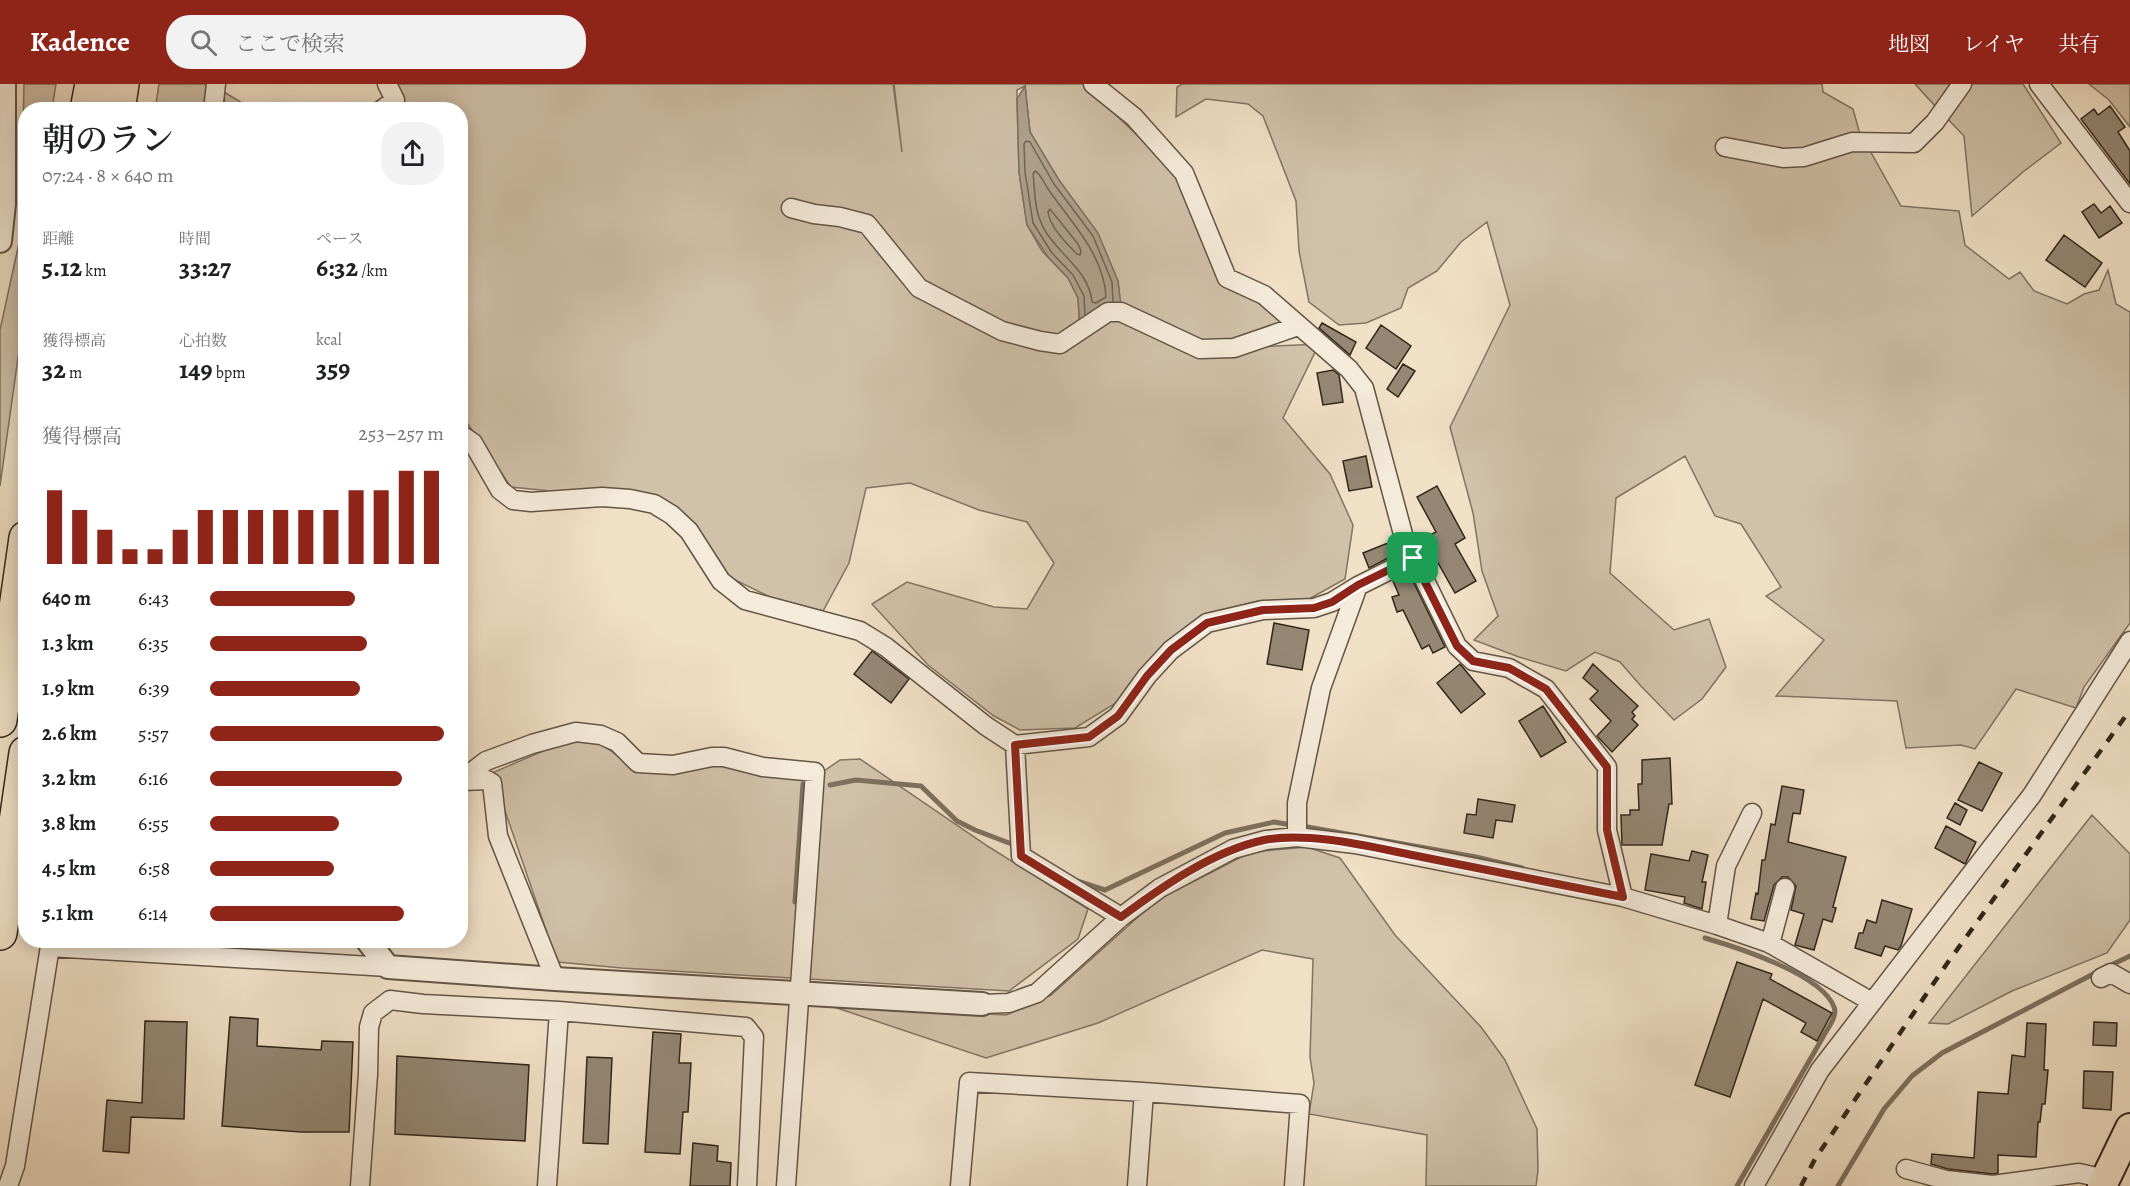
<!DOCTYPE html>
<html lang="ja">
<head>
<meta charset="utf-8">
<style>
	body { margin:0; font-family:Alegreya,"Noto Serif JP",serif; background:#f2f2f2; color:#202124; height:100vh; display:flex; flex-direction:column; font-size:22px; white-space:nowrap }
	* { box-sizing:border-box; margin:0 }
	p { font-size:20px; color:#757577 }
	.icon { flex:none; width:33px; height:33px; fill:none; stroke:currentColor; stroke-width:2; stroke-linecap:round; stroke-linejoin:round }
	.map { position:relative; flex:1; overflow:hidden }
	.drawer { position:absolute; left:18px; top:18px; width:450px; height:846px; display:flex; flex-direction:column; background:#fff; border-radius:24px; box-shadow:0 3px 15px #0003 }
	.drawer>* { flex:none }
	.pin { position:absolute; display:grid; place-items:center; width:51px; height:51px; color:#fff; margin:-26px; border-radius:12px; box-shadow:0 3px 9px #0006 }
	.round { display:grid; place-items:center; flex:none; width:63px; height:63px; border-radius:24px; background:#f2f2f2 }
	.headline { display:flex; align-items:center; justify-content:space-between; height:102px; padding:0 24px }
	h1 { font-size:33px; font-weight:600; line-height:45px }
	.metrics { display:grid; grid-template-columns:repeat(3,1fr); gap:9px; height:102px; padding:6px 24px }
	.metrics div { display:grid; align-content:center }
	.metrics b { font-size:26px; font-weight:600 }
	.metrics small { font-size:16px; font-weight:400 }
	.metrics p { font-size:16px }
	.chart { height:168px; padding:12px 24px }
	.chart p { display:flex; justify-content:space-between }
	.chart svg { width:100%; height:108px; margin-top:6px; stroke:#8f2418; stroke-width:6 }
	ul { padding:0 24px; list-style:none; font-size:20px }
	li { display:grid; grid-template-columns:96px 72px 1fr; align-items:center; height:45px }
	li i { height:15px; border-radius:8px; background:#8f2418 }
	header { display:flex; align-items:center; gap:36px; box-sizing:border-box; height:84px; padding:0 30px; background:#8f2418; color:#fff }
	header strong { font-size:28px }
	nav { display:flex; gap:33px; margin-inline-start:auto; font-size:21px }
	.search { width:420px; height:54px; background:#f2f2f2; display:flex; align-items:center; gap:15px; box-sizing:border-box; padding:0 21px; border-radius:24px; color:#757577; font-size:22px }
	.map>svg:first-child { display:block }
	.green { fill:#d0c1a9; stroke:#817462; stroke-width:1.5; fill-rule:evenodd }
	.water { fill:#afa18c; stroke:#7d705f; stroke-width:1.5 }
	.lines { fill:none; stroke-linecap:round; stroke-linejoin:round }
	.shore { stroke:#706454; stroke-width:1.5 }
	.stream { stroke:#7d705f; stroke-width:5 }
	.building { fill:#958774; stroke:#32271b; stroke-width:1.5 }
	.minor-casing { stroke:#625546; stroke-width:21 }
	.tertiary-casing { stroke:#625546; stroke-width:26 }
	.primary-casing { stroke:#32271b; stroke-width:32 }
	.motorway-casing { stroke:#32271b; stroke-width:36 }
	.minor { stroke:#f5ebda; stroke-width:18 }
	.tertiary { stroke:#f5ebda; stroke-width:22 }
	.primary { stroke:#f0e0c6; stroke-width:28 }
	.motorway { stroke:#f0e0c6; stroke-width:33 }
	.rail { stroke:#32271b; stroke-width:4.5; stroke-dasharray:10 10; stroke-linecap:butt }
	.route-casing { stroke:#fff; stroke-width:12 }
	.route { stroke:#8f2418; stroke-width:8 }
</style>
</head>
<body>
<header>
<strong>Kadence</strong>
<div class="search"><svg class="icon" aria-label="search" viewBox="0 0 24 24"><circle cx="10" cy="10" r="6"/><path d="M15 15l6 6"/></svg>ここで検索</div>
<nav><a>地図</a><a>レイヤ</a><a>共有</a></nav>
</header>
<div class="map">
<svg width="2130" height="1102" viewBox="0 0 2130 1102">
	<rect width="100%" height="100%" fill="#f0e0c6"/>
	<filter id="stains"><feTurbulence type="fractalNoise" baseFrequency=".00333" numOctaves="4"/><feColorMatrix values="0 0 0 0 .2 0 0 0 0 .09 0 0 0 0 .02 0 0 0 .5 -.17"/></filter>
	<radialGradient id="worn" r=".72"><stop offset=".6" stop-color="#630" stop-opacity="0"/><stop offset="1" stop-color="#630" stop-opacity=".3"/></radialGradient>
	<path class="green" d="M 24,0 L 56,0 L 52,25 L 26,26 L 26,217 L 0,402 L 0,246 L 21,150 Z
		M 159,0 L 204,0 L 207,2 L 206,25 L 155,26 Z
		M 390,0 L 893,0 L 902,68 L 894,0 L 1083,0 L 1152,65 L 1164,67 L 1227,194 L 1298,242 L 1234,264 L 1319,260 L 1283,334 L 1330,390 L 1353,441 L 1345,495 L 1309,515 L 1258,517 L 1204,530 L 1159,567 L 1124,614 L 1075,644 L 1020,646 L 994,632 L 928,581 L 872,520 L 907,498 L 994,523 L 1027,525 L 1054,479 L 1027,438 L 979,426 L 910,399 L 866,404 L 849,479 L 823,527 L 770,513 L 725,491 L 687,435 L 570,409 L 511,403 L 461,330 L 460,26 L 379,26 ZM 1025,2 L 1030,48 L 1118,197 L 1121,228 L 1080,246 L 1078,214 L 1068,194 L 1042,167 L 1027,141 L 1019,88 L 1017,15 L 1017,6 Z
		M 1182,0 L 1822,0 L 1823,8 L 1853,25 L 1859,47 L 1901,122 L 1959,127 L 1965,161 L 2009,195 L 2020,188 L 2034,207 L 2067,220 L 2084,210 L 2099,206 L 2108,186 L 2116,220 L 2130,228 L 2130,539 L 2084,603 L 2076,624 L 2016,605 L 1975,665 L 1961,661 L 1906,664 L 1897,617 L 1776,612 L 1824,556 L 1766,512 L 1781,503 L 1741,440 L 1715,432 L 1685,372 L 1616,414 L 1610,489 L 1674,546 L 1709,535 L 1726,583 L 1702,615 L 1674,636 L 1640,601 L 1620,578 L 1595,568 L 1566,587 L 1519,573 L 1474,556 L 1498,532 L 1482,487 L 1473,429 L 1450,343 L 1510,221 L 1487,138 L 1461,158 L 1437,187 L 1408,204 L 1401,224 L 1366,239 L 1339,241 L 1309,218 L 1299,167 L 1296,117 L 1263,32 L 1248,20 L 1206,15 L 1176,33 L 1177,3 Z
		M 1915,0 L 1954,0 L 1936,23 Z
		M 1969,0 L 2023,0 L 2061,59 L 2023,88 L 1972,132 L 1964,52 L 1944,31 Z
		M 2089,0 L 2130,0 L 2130,43 L 2109,16 Z
		M 224,8 L 252,25 L 225,25 Z
		M 571,655 L 599,659 L 637,684 L 673,690 L 708,682 L 740,682 L 818,691 L 840,676 L 860,675 L 989,763 L 1088,825 L 1078,855 L 1009,907 L 622,884 L 557,878 L 492,689 Z
		M 2092,731 L 2130,770 L 2130,836 L 2107,869 L 2012,907 L 1948,940 L 1929,939 Z
		M 1307,763 L 1340,774 L 1395,851 L 1481,943 L 1505,976 L 1537,1045 L 1538,1086 L 1536,1102 L 1426,1102 L 1427,1051 L 1309,1030 L 1314,999 L 1310,973 L 1313,875 L 1262,866 L 1098,939 L 986,974 L 828,921 L 1006,931 L 1051,911 L 1157,816 L 1251,768 Z"/>
	<path class="water" d="M 1025,2 L 1030,48 L 1059,96 L 1098,149 L 1118,197 L 1121,221 L 1080,247 L 1078,214 L 1068,194 L 1048,173 L 1027,141 L 1019,88 L 1017,15 Z"/>
	<g class="lines">
		<path class="shore" d="M 1035,87 C 1041,90 1044,99 1048,105 C 1071,138 1104,171 1106,213 L 1096,219 L 1092,218 C 1089,183 1051,167 1040,136 C 1034,123 1035,104 1033,90 Z
			M 1050,125 L 1078,160 L 1081,167 L 1080,171 L 1077,170 C 1066,159 1050,143 1048,128 Z
			M 1085,231 L 1084,212 L 1073,191 L 1052,169 L 1033,139 L 1025,88 L 1024,60 L 1026,57 L 1030,58 L 1054,100 L 1093,152 L 1112,198 L 1113,218"/>
		<path class="stream" d="M 830,701 L 856,696 L 921,702 L 957,737 L 975,746 L 1017,762
			M 1302,742 L 1476,773 L 1522,784
			M 1077,797 L 1105,806 L 1225,749 L 1274,738 L 1292,741
			M 795,818 L 803,700
			M 1705,854 C 1736,863 1822,890 1834,923 C 1838,932 1827,945 1823,953 L 1737,1102
			M 2107,883 L 2130,872
			M 1838,1102 L 1884,1025 L 1912,992 L 1942,969 L 2099,887"/>
	</g>
	<path class="building" d="M 2110,22 L 2125,43 L 2118,48 L 2130,67 L 2130,100 L 2081,35 L 2094,25 L 2098,31 Z
		M 2094,120 L 2101,129 L 2110,122 L 2122,139 L 2099,154 L 2082,128 Z
		M 2064,151 L 2102,179 L 2085,203 L 2046,176 Z
		M 1322,239 L 1356,258 L 1350,271 L 1319,244 Z
		M 1381,241 L 1411,262 L 1396,285 L 1366,264 Z
		M 1403,280 L 1415,287 L 1398,313 L 1387,305 Z
		M 1333,286 L 1339,291 L 1343,318 L 1323,321 L 1317,289 Z
		M 1366,372 L 1372,403 L 1349,407 L 1343,377 Z
		M 1437,402 L 1465,454 L 1455,460 L 1476,497 L 1455,509 L 1424,454 L 1436,448 L 1417,413 Z
		M 1393,457 L 1398,469 L 1369,484 L 1363,469 Z
		M 1406,490 L 1410,491 L 1445,563 L 1433,569 L 1429,561 L 1422,565 L 1403,526 L 1397,528 L 1392,513 L 1399,511 L 1393,497 Z
		M 1274,539 L 1309,546 L 1302,586 L 1267,580 Z
		M 872,567 L 909,595 L 891,619 L 854,590 Z
		M 1460,580 L 1485,610 L 1461,629 L 1437,599 Z
		M 1593,580 L 1638,622 L 1632,628 L 1635,632 L 1632,635 L 1638,641 L 1612,668 L 1597,652 L 1611,637 L 1590,615 L 1598,607 L 1583,594 Z
		M 1543,622 L 1566,658 L 1541,673 L 1519,637 Z
		M 1670,674 L 1672,720 L 1669,720 L 1662,761 L 1622,761 L 1621,731 L 1630,731 L 1630,726 L 1639,726 L 1638,700 L 1642,700 L 1642,676 Z
		M 1979,678 L 2002,689 L 1982,727 L 1958,716 Z
		M 1782,702 L 1804,706 L 1800,730 L 1793,729 L 1788,758 L 1846,773 L 1833,823 L 1836,824 L 1832,838 L 1823,835 L 1814,866 L 1795,861 L 1804,830 L 1791,826 L 1796,802 L 1788,793 L 1782,793 L 1774,801 L 1764,837 L 1751,835 L 1756,809 L 1758,810 L 1762,776 L 1765,776 L 1771,740 L 1775,741 Z
		M 1478,715 L 1515,721 L 1512,738 L 1496,736 L 1493,754 L 1464,749 L 1467,730 L 1476,731 Z
		M 1955,719 L 1967,726 L 1960,741 L 1947,734 Z
		M 1946,742 L 1976,758 L 1965,780 L 1935,764 Z
		M 1692,767 L 1708,771 L 1702,798 L 1706,798 L 1702,825 L 1684,819 L 1685,813 L 1645,806 L 1651,770 L 1689,777 Z
		M 1882,816 L 1912,825 L 1901,862 L 1898,866 L 1885,862 L 1881,872 L 1855,864 L 1859,849 L 1863,849 L 1867,836 L 1876,839 Z
		M 1737,878 L 1772,890 L 1770,895 L 1832,929 L 1817,957 L 1801,948 L 1806,939 L 1763,915 L 1730,1013 L 1695,1001 Z
		M 230,933 L 258,935 L 257,962 L 321,966 L 322,957 L 353,958 L 349,1048 L 301,1048 L 222,1042 Z
		M 145,937 L 187,938 L 184,1035 L 131,1033 L 129,1069 L 103,1067 L 107,1016 L 142,1019 Z
		M 2094,938 L 2117,939 L 2116,962 L 2093,961 Z
		M 2027,939 L 2046,940 L 2044,986 L 2048,986 L 2045,1020 L 2042,1020 L 2040,1038 L 2038,1038 L 2036,1073 L 1998,1071 L 1998,1089 L 1993,1090 L 1948,1085 L 1931,1080 L 1932,1070 L 1974,1074 L 1978,1008 L 2008,1010 L 2012,971 L 2025,973 Z
		M 653,948 L 681,950 L 679,979 L 691,979 L 688,1028 L 683,1028 L 680,1070 L 645,1068 Z
		M 397,972 L 529,981 L 525,1057 L 395,1050 Z
		M 587,973 L 612,974 L 608,1060 L 583,1059 Z
		M 2084,987 L 2113,988 L 2111,1026 L 2083,1024 Z
		M 693,1059 L 718,1062 L 717,1077 L 731,1079 L 730,1102 L 690,1102 Z"/>
	<g class="lines">
		<g class="minor-casing">
			<path id="minor" d="M 1093,0 L 1134,33 L 1184,89 L 1227,194 L 1264,211 L 1349,285 L 1364,304 L 1404,454 L 1457,562 L 1473,577 L 1509,584 L 1546,605 L 1607,683 L 1607,746 L 1623,813
				M 2039,0 L 2130,119
				M 213,26 L 216,0
				M 381,26 L 395,16 L 387,0
				M 1725,63 L 1783,74 L 1804,73 L 1852,58 L 1914,59 L 1935,38 L 1962,0
				M 791,124 L 814,130 L 840,133 L 867,140 L 919,204 L 1002,247 L 1040,257 L 1060,260 L 1108,228 L 1121,228 L 1200,265 L 1234,264 L 1298,242
				M 460,350 L 473,359 L 500,406 L 513,416 L 531,418 L 602,413 L 630,415 L 654,420 L 672,431 L 689,447 L 721,497 L 745,516 L 860,547 L 886,563 L 986,642 L 1015,661 L 1021,772 L 1121,833
				M 1015,661 L 1089,653 L 1118,632 L 1147,592 L 1171,566 L 1207,539 L 1263,526 L 1314,524 L 1332,518 L 1358,502
				M 460,697 L 486,677 L 532,660 L 576,648 L 601,651 L 617,658 L 638,679 L 673,681 L 712,673 L 724,673 L 763,683 L 815,688 L 786,1102
				M 463,697 L 487,696 L 492,699 L 498,752 L 555,895
				M 1297,753 L 1297,719 L 1321,604 L 1358,502 L 1414,474
				M 1717,841 L 1726,782 L 1752,729
				M 1770,860 L 1785,804
				M 50,863 L 388,883
				M 2101,894 L 2111,889 L 2130,900
				M 982,920 L 1009,919 L 1037,909 L 1121,833 L 1160,804 L 1233,765 L 1266,756 L 1297,753 L 1355,760 L 1623,813 L 1717,841 L 1769,859 L 1872,918
				M 1906,1085 L 1946,1096 L 1993,1101 L 2079,1089 L 2106,1095
				M 8,1102 L 15,1082 L 51,856
				M 360,1102 L 368,990 L 369,943 L 373,929 L 390,916 L 423,920 L 559,927 L 746,943 L 754,953 L 747,1102
				M 547,1102 L 559,927
				M 960,1102 L 969,998 L 1144,1008 L 1300,1020 L 1294,1102
				M 1137,1102 L 1144,1008
				M 1754,1102 L 1820,986 L 2032,711 L 2130,557"/>
		</g>
		<g class="tertiary-casing">
			<path id="tertiary" d="M 0,157 L 4,120 L 4,0
				M 367,856 L 388,883 L 555,895 L 982,920"/>
		</g>
		<g class="primary-casing">
			<path id="primary" d="M 2102,1102 L 2130,1044"/>
		</g>
		<g class="motorway-casing">
			<path id="motorway" d="M 87,26 L 92,0
				M 118,26 L 122,0
				M 0,636 L 26,454
				M 0,849 L 26,669"/>
		</g>
		<use href="#minor" class="minor"/>
		<use href="#tertiary" class="tertiary"/>
		<use href="#primary" class="primary"/>
		<use href="#motorway" class="motorway"/>
		<path class="rail" d="M 1801,1102 L 1815,1075 L 1946,881 L 2130,626"/>
	</g>
	<g class="lines">
		<g class="route-casing">
			<path id="route" d="M 1413,474 L 1457,562 L 1473,577 L 1509,584 L 1546,605 L 1607,683 L 1607,746 L 1623,813 C 1556,800 1489,786 1422,773 C 1375,764 1311,747 1264,756 C 1213,767 1163,802 1121,833 L 1021,772 L 1015,661 L 1089,653 L 1118,632 L 1147,592 L 1171,566 L 1207,539 L 1263,526 L 1314,524 L 1332,518 L 1358,501 Z"/>
		</g>
		<use href="#route" class="route"/>
	</g>
	<rect width="100%" height="100%" filter="url(#stains)"/>
	<rect width="100%" height="100%" fill="url(#worn)"/>
</svg>
<div class="pin" style="left:1413px;top:474px;background:#1e9e55"><svg class="icon" aria-label="arrive" viewBox="0 0 24 24"><path d="M6 21V4h12l-3 4 3 4H6"/></svg></div>
<section class="drawer">
<div class="headline"><div><h1>朝のラン</h1><p>07:24 · 8 × 640 m</p></div><a class="round"><svg class="icon" aria-label="share" viewBox="0 0 24 24"><path d="M12 15V3M7 8l5-5 5 5M5 13v7h14v-7"/></svg></a></div>
<div class="metrics">
<div><p>距離</p><b>5.12<small> km</small></b></div>
<div><p>時間</p><b>33:27</b></div>
<div><p>ペース</p><b>6:32<small> /km</small></b></div>
</div>
<div class="metrics">
<div><p>獲得標高</p><b>32<small> m</small></b></div>
<div><p>心拍数</p><b>149<small> bpm</small></b></div>
<div><p>kcal</p><b>359</b></div>
</div>
<div class="chart"><p><span>獲得標高</span>253–257 m</p>
<svg viewBox="0 0 160 44" preserveAspectRatio="none"><path d="M5 44V14M15 44V22M25 44V30M35 44V38M45 44V38M55 44V30M65 44V22M75 44V22M85 44V22M95 44V22M105 44V22M115 44V22M125 44V14M135 44V14M145 44V6M155 44V6"/></svg>
</div>
<ul>
<li><b>640 m</b>6:43<i style="width:62%"></i></li>
<li><b>1.3 km</b>6:35<i style="width:67%"></i></li>
<li><b>1.9 km</b>6:39<i style="width:64%"></i></li>
<li><b>2.6 km</b>5:57<i style="width:100%"></i></li>
<li><b>3.2 km</b>6:16<i style="width:82%"></i></li>
<li><b>3.8 km</b>6:55<i style="width:55%"></i></li>
<li><b>4.5 km</b>6:58<i style="width:53%"></i></li>
<li><b>5.1 km</b>6:14<i style="width:83%"></i></li>
</ul>
</section>
</div>
</body>
</html>
